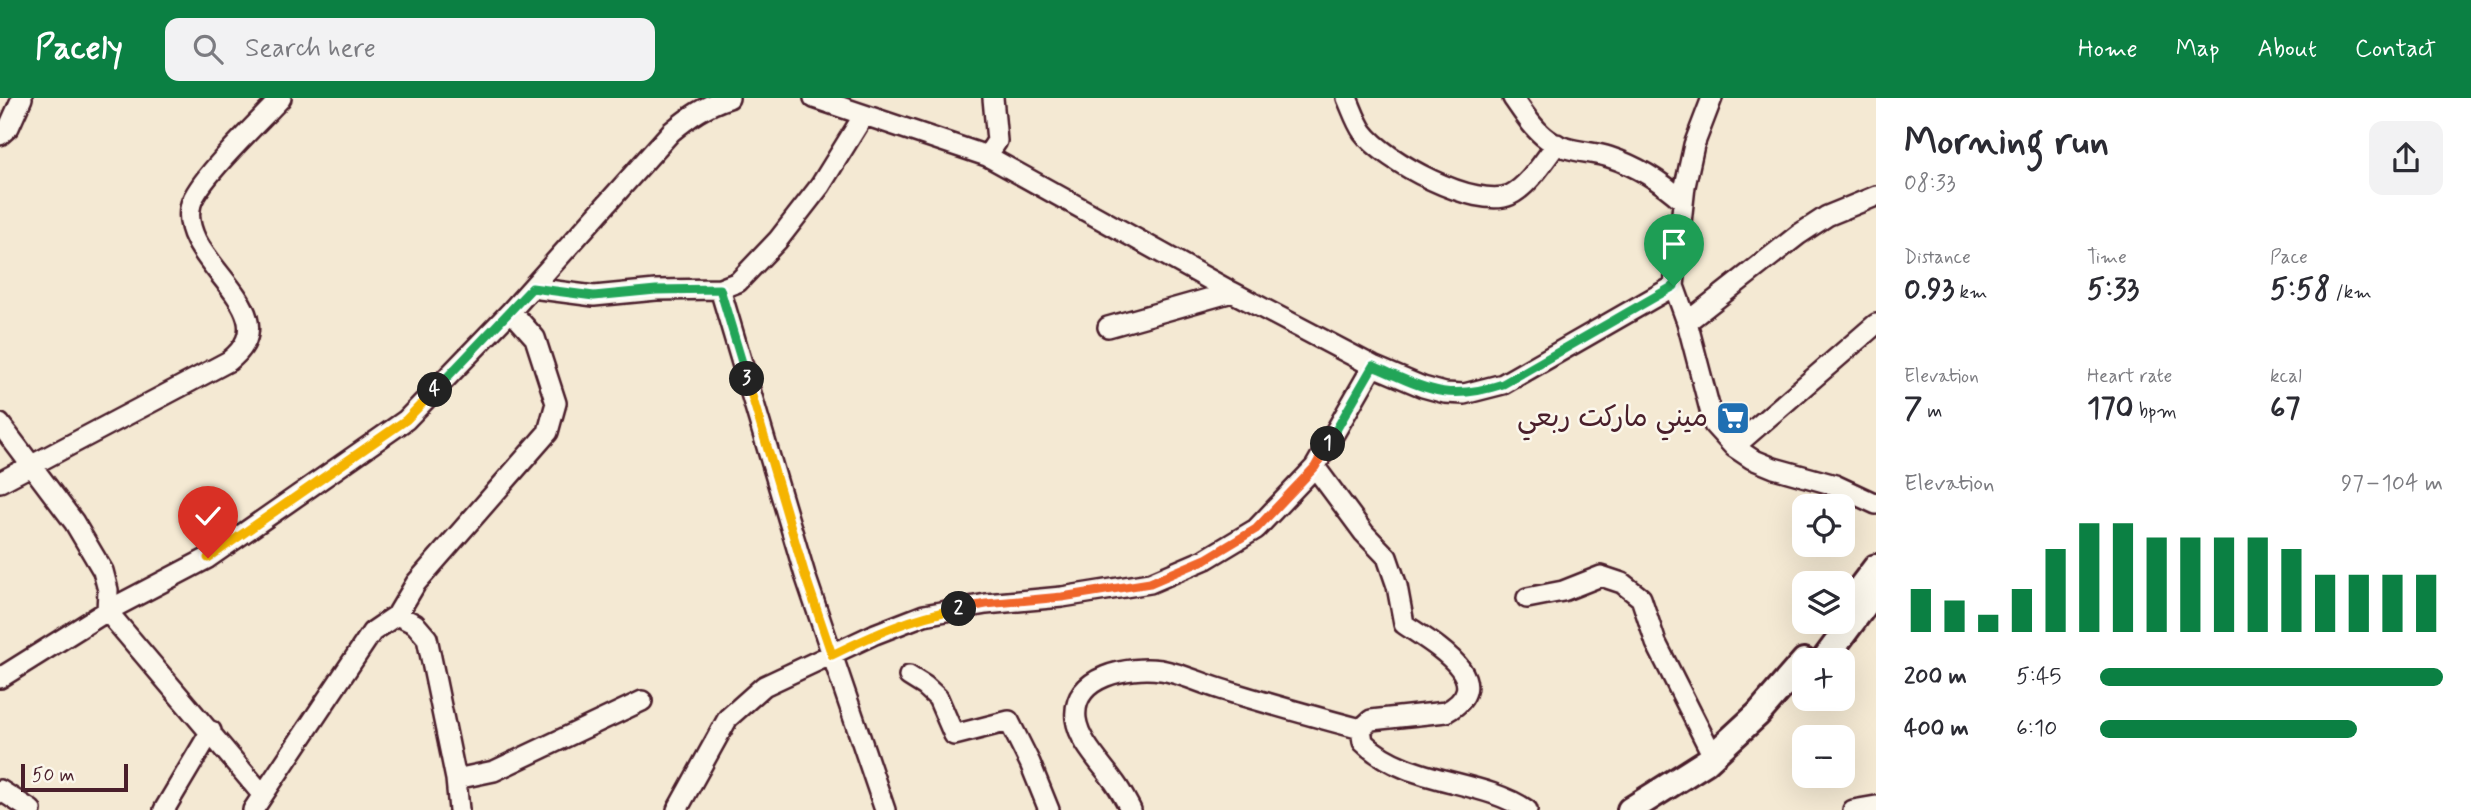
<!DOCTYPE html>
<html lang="en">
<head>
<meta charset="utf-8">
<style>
	body { margin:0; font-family:Mynerve,"Playpen Sans Arabic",sans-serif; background:#f2f2f3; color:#2b2b33; height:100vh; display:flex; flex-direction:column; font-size:26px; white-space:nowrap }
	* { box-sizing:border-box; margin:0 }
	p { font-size:23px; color:#7c7c81 }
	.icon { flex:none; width:38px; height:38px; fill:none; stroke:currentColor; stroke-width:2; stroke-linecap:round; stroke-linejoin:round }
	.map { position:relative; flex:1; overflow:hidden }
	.side { display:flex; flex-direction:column; background:#fff; width:595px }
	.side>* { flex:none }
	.tools { position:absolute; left:1792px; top:396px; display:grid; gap:14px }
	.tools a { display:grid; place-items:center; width:63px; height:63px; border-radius:14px; background:#fff; box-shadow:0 7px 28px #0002; font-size:35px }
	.scale { position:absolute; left:21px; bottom:18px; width:107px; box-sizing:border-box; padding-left:7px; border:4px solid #4a1f2b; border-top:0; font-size:19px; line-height:24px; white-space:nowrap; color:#4a1f2b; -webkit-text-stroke:5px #fbf7ec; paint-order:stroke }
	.pin { position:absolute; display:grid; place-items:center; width:60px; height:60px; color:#fff; margin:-72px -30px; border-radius:50% 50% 50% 0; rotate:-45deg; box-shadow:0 0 7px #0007 }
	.pin .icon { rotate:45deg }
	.km { position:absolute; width:35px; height:35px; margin:-18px; border-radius:50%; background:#222; color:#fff; font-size:19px; line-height:35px; text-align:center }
	.round { display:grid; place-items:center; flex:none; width:74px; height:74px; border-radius:14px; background:#f2f2f3 }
	.overview { display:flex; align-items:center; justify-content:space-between; height:119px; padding:0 28px }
	h1 { font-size:38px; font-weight:700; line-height:52px }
	.stats { display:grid; grid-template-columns:repeat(3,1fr); gap:10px; height:119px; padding:7px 28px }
	.stats div { display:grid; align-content:center }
	.stats b { font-size:30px; font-weight:700 }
	.stats small { font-size:19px; font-weight:400 }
	.stats p { font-size:19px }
	.chart { height:196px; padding:14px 28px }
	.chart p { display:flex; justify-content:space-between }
	.chart svg { width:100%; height:126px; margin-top:7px; stroke:#0b8043; stroke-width:6 }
	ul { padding:0 28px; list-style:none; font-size:23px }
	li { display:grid; grid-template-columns:112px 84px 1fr; align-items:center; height:52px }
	li i { height:18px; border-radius:9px; background:#0b8043 }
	header { display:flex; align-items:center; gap:42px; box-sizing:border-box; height:98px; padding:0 35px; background:#0b8043; color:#fff }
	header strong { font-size:33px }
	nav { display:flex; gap:38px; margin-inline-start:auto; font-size:24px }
	.search { width:490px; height:63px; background:#f2f2f3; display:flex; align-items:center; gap:18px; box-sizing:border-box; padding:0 24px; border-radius:14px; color:#7c7c81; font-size:26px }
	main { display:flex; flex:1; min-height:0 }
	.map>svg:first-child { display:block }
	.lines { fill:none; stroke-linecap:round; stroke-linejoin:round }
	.minor-casing { stroke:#4a1f2b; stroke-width:24 }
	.major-casing { stroke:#4a1f2b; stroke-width:30 }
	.minor { stroke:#fbf7ec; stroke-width:19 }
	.major { stroke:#fbf7ec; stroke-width:24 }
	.split-1-casing { stroke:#fff; stroke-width:14 }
	.split-2-casing { stroke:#fff; stroke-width:14 }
	.split-3-casing { stroke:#fff; stroke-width:14 }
	.split-4-casing { stroke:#fff; stroke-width:14 }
	.split-5-casing { stroke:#fff; stroke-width:14 }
	.split-1 { stroke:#22a559; stroke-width:9 }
	.split-2 { stroke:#f0652b; stroke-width:9 }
	.split-3 { stroke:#f5b400; stroke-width:9 }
	.split-4 { stroke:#22a559; stroke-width:9 }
	.split-5 { stroke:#f5b400; stroke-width:9 }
	.labels { text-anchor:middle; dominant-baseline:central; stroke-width:5; stroke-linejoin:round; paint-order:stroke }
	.poi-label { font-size:28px; fill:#4a1f2b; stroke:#fbf7ec; text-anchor:end }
</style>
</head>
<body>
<header>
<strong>Pacely</strong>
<div class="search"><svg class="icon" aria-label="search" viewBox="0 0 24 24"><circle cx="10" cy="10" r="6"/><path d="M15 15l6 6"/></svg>Search here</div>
<nav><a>Home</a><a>Map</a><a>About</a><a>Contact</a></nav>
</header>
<main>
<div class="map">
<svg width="1876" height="712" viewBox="0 0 1876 712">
	<rect width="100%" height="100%" fill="#f4e9d3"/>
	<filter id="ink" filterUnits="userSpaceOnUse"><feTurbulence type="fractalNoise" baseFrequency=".0143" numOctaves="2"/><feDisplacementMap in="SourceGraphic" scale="14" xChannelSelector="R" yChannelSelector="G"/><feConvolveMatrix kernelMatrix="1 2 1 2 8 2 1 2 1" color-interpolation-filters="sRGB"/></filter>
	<g filter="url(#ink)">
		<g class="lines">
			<g class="minor-casing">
				<path id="minor" d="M 814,0 L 987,58 L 1232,194 L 1373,268 L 1423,289 L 1445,295 L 1464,296 L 1503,286 L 1674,188
					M 1347,0 C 1352,11 1356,24 1363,34 C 1384,63 1476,112 1510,97 C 1529,88 1544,62 1557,46
					M 1513,0 C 1523,14 1533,31 1547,41 C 1564,54 1590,53 1609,59 C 1637,68 1661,83 1683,103
					M 1712,0 L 1694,47 L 1685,88 L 1674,188 L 1687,224 L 1714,327 L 1734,349 L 1752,361 L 1774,370 L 1835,387 L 1876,406
					M 0,37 L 9,29 L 22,0
					M 987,58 L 997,43 L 993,0
					M 532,190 L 594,198 L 656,192 L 720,191 L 738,184 L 778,142 L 820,88 L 864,17
					M 720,191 L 805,477 L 885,712
					M 1687,224 L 1798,137 L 1827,118 L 1876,98
					M 1108,229 L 1232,194
					M 0,326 L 74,424 L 103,473 L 108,492 L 107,513 L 262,696
					M 1734,349 L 1876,226
					M 1315,369 L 1364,435 L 1387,459 L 1397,488 L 1404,526 C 1430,544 1502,583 1446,614 L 1371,622 L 1361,631 L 1363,644 C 1407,687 1480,680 1527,712
					M 0,384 L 229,263 C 294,212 175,164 191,106 C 198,81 261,22 281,0
					M 1527,500 L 1563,493 L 1601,478 L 1622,485 L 1641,500 L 1656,545 L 1713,658
					M 397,517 L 416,485 L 548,334 L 556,305 L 535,240 L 511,213
					M 909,578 L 925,588 L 938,600 L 954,637 L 1009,623 L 1030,665 L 1049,712
					M 0,580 L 107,513 L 208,460 L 406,322 L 511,213 L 671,34 C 689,19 706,7 729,0
					M 456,681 L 494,673 L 642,603
					M 0,692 L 31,712
					M 164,712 L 211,633
					M 253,712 L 372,534 L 397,517 L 415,526 L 427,540 L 456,681 L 459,712
					M 677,712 L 728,620 L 764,588 L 875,536 L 924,517 L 986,506 L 1062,499 L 1150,485 L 1206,461 L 1256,431 L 1315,369 L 1373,268
					M 1131,712 C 1126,703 1121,693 1115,685 C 1102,666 1079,644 1076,621 C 1071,577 1130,568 1161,572 C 1184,576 1205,587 1227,593 C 1272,607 1316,619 1361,631
					M 1853,712 L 1876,708"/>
			</g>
			<g class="major-casing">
				<path id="major" d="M 1851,502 L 1876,469
					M 1824,562 L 1876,492
					M 1630,712 L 1706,664 L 1758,616 L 1804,563"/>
			</g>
			<use href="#minor" class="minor"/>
			<use href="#major" class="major"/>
		</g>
	</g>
	<g class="lines" filter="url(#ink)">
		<g class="split-1-casing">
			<path id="split-1" d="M 1328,346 L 1373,268 C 1425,290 1446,305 1503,286 L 1674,188"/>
		</g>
		<g class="split-2-casing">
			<path id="split-2" d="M 959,511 L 986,506 L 1062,499 L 1150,485 L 1206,461 L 1256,431 L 1315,369 L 1328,346"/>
		</g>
		<g class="split-3-casing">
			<path id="split-3" d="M 747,281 L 805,477 L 832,557 C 875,536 912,519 959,511"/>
		</g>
		<g class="split-4-casing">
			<path id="split-4" d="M 435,292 L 532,190 L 594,198 L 656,192 L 720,191 L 747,281"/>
		</g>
		<g class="split-5-casing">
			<path id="split-5" d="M 208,460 L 406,322 L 435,292"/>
		</g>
		<use href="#split-1" class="split-1"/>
		<use href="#split-2" class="split-2"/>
		<use href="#split-3" class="split-3"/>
		<use href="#split-4" class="split-4"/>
		<use href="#split-5" class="split-5"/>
	</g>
	<defs>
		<g id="supermarket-square" transform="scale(1.75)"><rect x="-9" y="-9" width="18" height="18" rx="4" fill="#1f6fb2" stroke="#fbf7ec"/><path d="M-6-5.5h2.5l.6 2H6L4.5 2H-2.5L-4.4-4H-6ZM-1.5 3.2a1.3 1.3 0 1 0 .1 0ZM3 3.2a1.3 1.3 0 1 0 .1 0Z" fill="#fff"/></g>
	</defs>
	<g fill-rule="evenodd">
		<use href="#supermarket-square" x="1733" y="320"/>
	</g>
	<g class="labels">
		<g class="poi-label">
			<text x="1708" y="320">ميني ماركت ربعي</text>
		</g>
	</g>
</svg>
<div class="tools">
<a><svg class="icon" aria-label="locate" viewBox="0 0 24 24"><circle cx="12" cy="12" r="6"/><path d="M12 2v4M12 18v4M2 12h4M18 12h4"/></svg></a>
<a><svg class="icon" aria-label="layers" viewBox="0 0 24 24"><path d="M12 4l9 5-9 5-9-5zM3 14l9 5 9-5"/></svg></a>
<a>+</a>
<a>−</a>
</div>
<div class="scale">50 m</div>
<div class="pin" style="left:1674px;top:188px;background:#1e9e55"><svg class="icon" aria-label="arrive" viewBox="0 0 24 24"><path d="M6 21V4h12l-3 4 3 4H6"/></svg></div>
<div class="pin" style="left:208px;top:460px;background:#d93025"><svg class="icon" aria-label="check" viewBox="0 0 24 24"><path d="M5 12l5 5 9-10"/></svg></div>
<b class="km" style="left:1328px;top:346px">1</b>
<b class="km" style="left:959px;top:511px">2</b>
<b class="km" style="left:747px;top:281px">3</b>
<b class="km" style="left:435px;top:292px">4</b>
</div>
<section class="side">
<div class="overview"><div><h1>Morning run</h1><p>08:33</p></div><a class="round"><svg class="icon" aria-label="share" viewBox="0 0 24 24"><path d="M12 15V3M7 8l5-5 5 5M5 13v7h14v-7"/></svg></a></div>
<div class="stats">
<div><p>Distance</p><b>0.93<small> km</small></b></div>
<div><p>Time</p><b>5:33</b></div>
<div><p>Pace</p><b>5:58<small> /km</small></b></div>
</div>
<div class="stats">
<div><p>Elevation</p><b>7<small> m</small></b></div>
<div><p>Heart rate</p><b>170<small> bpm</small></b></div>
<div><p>kcal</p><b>67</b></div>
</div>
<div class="chart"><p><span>Elevation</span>97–104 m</p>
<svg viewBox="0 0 160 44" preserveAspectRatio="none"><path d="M5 44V29M15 44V33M25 44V38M35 44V29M45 44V15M55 44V6M65 44V6M75 44V11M85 44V11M95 44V11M105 44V11M115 44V15M125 44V24M135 44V24M145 44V24M155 44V24"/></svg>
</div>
<ul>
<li><b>200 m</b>5:45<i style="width:100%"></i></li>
<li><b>400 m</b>6:10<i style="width:75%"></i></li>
</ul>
</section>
</main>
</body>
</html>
